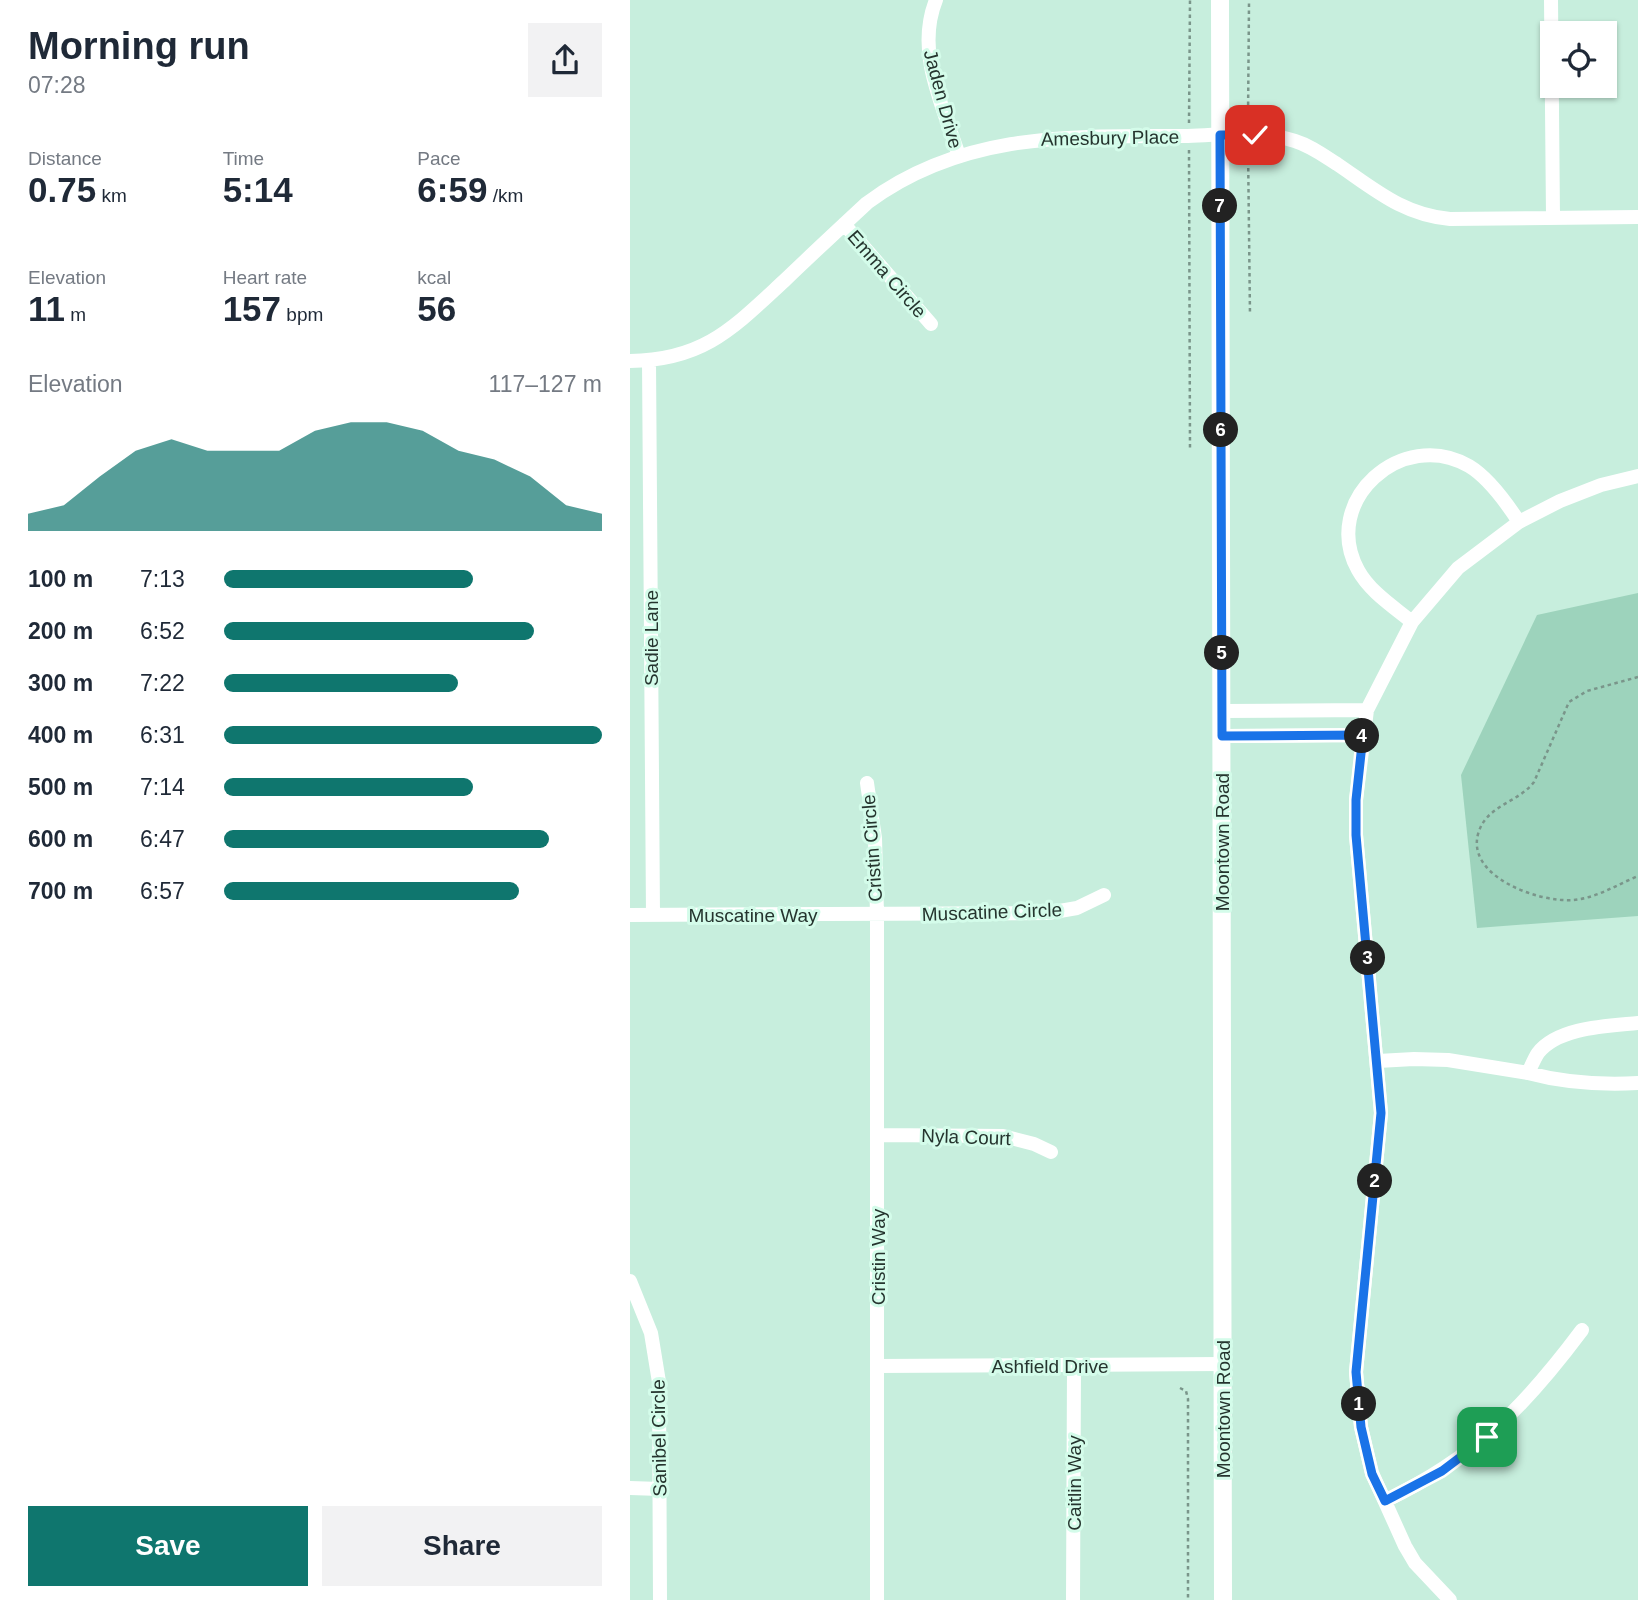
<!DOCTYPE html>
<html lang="en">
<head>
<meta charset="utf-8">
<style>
	body { margin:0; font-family:Arial,sans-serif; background:#f2f2f3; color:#1f2937; height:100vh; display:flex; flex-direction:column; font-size:26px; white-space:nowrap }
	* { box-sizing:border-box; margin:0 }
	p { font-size:23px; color:#747a83 }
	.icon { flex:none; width:38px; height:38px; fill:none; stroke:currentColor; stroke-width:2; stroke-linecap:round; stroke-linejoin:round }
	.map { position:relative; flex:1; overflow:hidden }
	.panel { display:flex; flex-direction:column; background:#fff; width:630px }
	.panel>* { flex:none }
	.controls { position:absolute; left:910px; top:21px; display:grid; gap:14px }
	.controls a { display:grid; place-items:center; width:77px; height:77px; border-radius:0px; background:#fff; box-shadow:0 2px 5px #0004; font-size:35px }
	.pin { position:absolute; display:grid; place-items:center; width:60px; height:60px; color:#fff; margin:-30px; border-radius:14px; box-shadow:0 4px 10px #0006 }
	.km { position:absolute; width:35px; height:35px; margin:-18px; border-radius:50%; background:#222; color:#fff; font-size:19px; line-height:35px; text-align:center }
	.round { display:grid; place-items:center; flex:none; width:74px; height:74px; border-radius:0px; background:#f2f2f3 }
	.head { display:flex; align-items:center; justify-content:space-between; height:119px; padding:0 28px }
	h1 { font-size:38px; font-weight:600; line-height:52px }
	.figures { display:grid; grid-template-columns:repeat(3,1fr); gap:10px; height:119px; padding:7px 28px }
	.figures div { display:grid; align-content:center }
	.figures b { font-size:35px; font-weight:600 }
	.figures small { font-size:19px; font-weight:400 }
	.figures p { font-size:19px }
	.chart { height:196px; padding:14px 28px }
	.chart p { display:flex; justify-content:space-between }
	.chart svg { width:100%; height:126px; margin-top:7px; fill:#0f766e; opacity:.7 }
	.button { display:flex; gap:14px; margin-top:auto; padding:14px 28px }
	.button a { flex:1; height:80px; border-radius:0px; background:#0f766e; color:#fff; font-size:28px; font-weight:600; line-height:80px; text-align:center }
	.button a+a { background:#f2f2f3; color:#1f2937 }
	ul { padding:0 28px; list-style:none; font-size:23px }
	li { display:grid; grid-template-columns:112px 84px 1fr; align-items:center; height:52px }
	li i { height:18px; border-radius:9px; background:#0f766e }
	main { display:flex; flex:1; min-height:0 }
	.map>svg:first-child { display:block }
	.green { fill:#9dd3bc }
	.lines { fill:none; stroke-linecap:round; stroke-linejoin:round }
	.path { stroke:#7a958a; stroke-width:2.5; stroke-dasharray:3.5 3.5; stroke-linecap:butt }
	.minor { stroke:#fff; stroke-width:14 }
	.tertiary { stroke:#fff; stroke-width:18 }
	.route-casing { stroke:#fff; stroke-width:14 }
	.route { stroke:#1a73e8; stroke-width:9 }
	.labels { text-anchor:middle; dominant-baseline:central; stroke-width:6; stroke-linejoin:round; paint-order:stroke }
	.street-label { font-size:19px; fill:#25342e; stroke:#d4fcea }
</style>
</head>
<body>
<main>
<section class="panel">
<div class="head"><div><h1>Morning run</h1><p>07:28</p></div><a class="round"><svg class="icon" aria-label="share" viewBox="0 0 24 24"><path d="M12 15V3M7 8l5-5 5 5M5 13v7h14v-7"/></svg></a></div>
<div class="figures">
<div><p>Distance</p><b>0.75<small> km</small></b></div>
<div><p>Time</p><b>5:14</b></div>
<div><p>Pace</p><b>6:59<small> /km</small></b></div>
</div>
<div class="figures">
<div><p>Elevation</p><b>11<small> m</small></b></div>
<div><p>Heart rate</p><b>157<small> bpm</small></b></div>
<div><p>kcal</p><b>56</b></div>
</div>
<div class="chart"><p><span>Elevation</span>117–127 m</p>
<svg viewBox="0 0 160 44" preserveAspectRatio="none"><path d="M0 44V38L10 35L20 25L30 16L40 12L50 16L60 16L70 16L80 9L90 6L100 6L110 9L120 16L130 19L140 25L150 35L160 38V44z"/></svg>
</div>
<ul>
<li><b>100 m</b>7:13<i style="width:66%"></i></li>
<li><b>200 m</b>6:52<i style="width:82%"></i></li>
<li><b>300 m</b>7:22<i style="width:62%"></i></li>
<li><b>400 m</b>6:31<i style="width:100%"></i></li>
<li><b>500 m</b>7:14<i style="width:66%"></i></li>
<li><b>600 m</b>6:47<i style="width:86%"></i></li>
<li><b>700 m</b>6:57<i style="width:78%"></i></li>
</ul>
<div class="button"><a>Save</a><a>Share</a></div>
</section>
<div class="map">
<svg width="1008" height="1600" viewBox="0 0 1008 1600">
	<rect width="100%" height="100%" fill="#c7eedd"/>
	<path class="green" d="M 1008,593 L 1008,916 L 847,928 L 831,775 L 907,615 Z"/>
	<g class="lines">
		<path class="path" d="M 618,119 L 619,3
			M 559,123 L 560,0
			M 618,147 L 620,315
			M 559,150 L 560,448
			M 1008,677 L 957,691 L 939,702 L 904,782 C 889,802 858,805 849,831 C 833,876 909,903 943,900 C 967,898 986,885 1008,876
			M 550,1388 L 556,1391 L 558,1399 L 558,1600"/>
		<path class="minor" d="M 306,0 C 285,52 313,106 329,156
			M 921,0 L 923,217
			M 214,224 L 301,324
			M 0,361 C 74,360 103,328 154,281 C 181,255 209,229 237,203 C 332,132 441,136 554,136 C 589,135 631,130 665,141 C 681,146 693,155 707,164 C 744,189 773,215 820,219 L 1008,217
			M 19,361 L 23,915
			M 782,622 C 764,607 740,592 728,570 C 690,501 772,427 839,466 C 859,478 876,502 889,522
			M 592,711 L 737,710
			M 592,736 L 733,735
			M 237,783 L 245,838 L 247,914 L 247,1600
			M 0,915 L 418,913 L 447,908 L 474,895
			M 1008,1023 C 978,1026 928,1027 908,1053 C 904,1059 901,1067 898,1073 C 935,1083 970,1085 1008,1083
			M 748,1061 L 784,1059 L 818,1060 L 898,1073
			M 248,1135 L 373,1136 L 404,1144 L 421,1152
			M 0,1281 L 21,1333 L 29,1382 L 30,1600
			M 247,1366 L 593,1364
			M 0,1488 L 30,1489
			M 755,1501 C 844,1458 893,1409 952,1330
			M 443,1600 L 444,1367
			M 820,1600 L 785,1563 L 775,1546 L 742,1473 L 731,1427 L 726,1372 L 751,1113 L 726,835 L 726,800 L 737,710 L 782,622 L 828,568 L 889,522 L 930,501 L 971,485 L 1008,476"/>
		<path class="tertiary" d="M 590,0 L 593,1600"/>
	</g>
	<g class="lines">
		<g class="route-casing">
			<path id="route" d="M 625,135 L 590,135 L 592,736 L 733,735 L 726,800 L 726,835 L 751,1113 L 726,1372 L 731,1427 L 742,1474 L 755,1501 L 812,1471 L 857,1437"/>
		</g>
		<use href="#route" class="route"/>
	</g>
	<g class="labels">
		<g class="street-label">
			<text transform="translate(313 99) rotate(75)">Jaden Drive</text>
			<text transform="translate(480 138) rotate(-1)">Amesbury Place</text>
			<text transform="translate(257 274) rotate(49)">Emma Circle</text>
			<text transform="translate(21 638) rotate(-90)">Sadie Lane</text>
			<text transform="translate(592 842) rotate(-90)">Moontown Road</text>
			<text transform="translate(242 848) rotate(-94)">Cristin Circle</text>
			<text transform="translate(362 912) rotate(-2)">Muscatine Circle</text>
			<text x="123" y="915">Muscatine Way</text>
			<text transform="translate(336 1137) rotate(2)">Nyla Court</text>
			<text transform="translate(248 1257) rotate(-90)">Cristin Way</text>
			<text x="420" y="1366">Ashfield Drive</text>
			<text transform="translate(593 1409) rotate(-90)">Moontown Road</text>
			<text transform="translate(29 1438) rotate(-91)">Sanibel Circle</text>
			<text transform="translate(444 1483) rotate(-90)">Caitlin Way</text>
		</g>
	</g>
</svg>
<div class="controls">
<a><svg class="icon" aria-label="locate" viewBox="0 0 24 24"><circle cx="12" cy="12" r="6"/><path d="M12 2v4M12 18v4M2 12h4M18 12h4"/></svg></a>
</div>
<div class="pin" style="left:857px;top:1437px;background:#1e9e55"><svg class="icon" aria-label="arrive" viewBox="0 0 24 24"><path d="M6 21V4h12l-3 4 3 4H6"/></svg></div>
<div class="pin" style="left:625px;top:135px;background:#d93025"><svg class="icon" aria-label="check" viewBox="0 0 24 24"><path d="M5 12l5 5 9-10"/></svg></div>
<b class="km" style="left:729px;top:1404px">1</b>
<b class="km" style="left:745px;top:1181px">2</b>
<b class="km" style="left:738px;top:958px">3</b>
<b class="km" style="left:732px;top:736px">4</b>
<b class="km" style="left:592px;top:653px">5</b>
<b class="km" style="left:591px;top:430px">6</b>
<b class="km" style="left:590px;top:206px">7</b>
</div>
</main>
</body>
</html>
